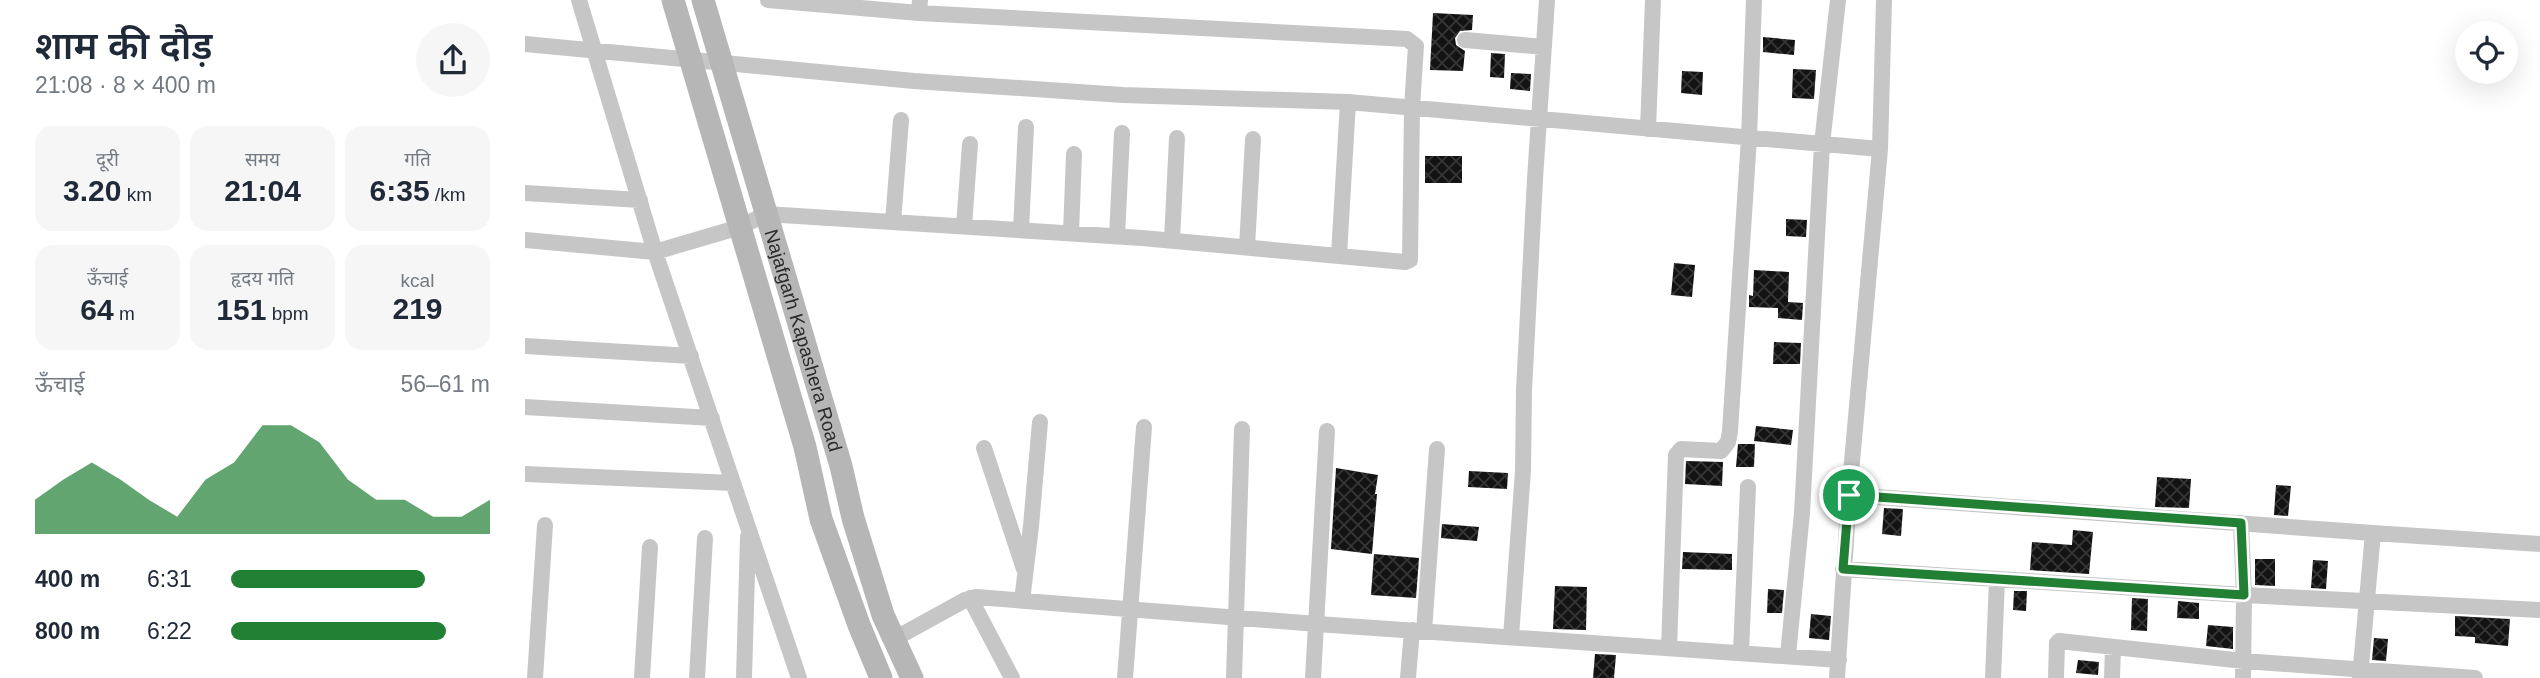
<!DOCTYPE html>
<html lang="hi">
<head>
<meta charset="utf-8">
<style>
	body { margin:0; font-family:Arial,"Noto Sans Devanagari",sans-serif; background:#f6f6f7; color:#1f2937; height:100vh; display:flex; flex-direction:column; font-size:26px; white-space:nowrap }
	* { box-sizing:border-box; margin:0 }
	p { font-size:23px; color:#747a83 }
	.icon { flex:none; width:38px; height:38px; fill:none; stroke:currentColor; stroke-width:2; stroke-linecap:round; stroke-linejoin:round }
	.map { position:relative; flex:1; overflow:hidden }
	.details { display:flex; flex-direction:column; background:#fff; width:525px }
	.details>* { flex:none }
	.fabs { position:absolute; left:1930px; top:21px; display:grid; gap:14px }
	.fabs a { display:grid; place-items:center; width:63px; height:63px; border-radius:50%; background:#fff; box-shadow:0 7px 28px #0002; font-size:35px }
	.pin { position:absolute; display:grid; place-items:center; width:60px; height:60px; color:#fff; margin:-30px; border:4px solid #fff; border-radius:50%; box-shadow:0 2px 7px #0007 }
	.round { display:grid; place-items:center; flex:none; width:74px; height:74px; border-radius:37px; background:#f6f6f7 }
	.headline { display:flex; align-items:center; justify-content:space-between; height:119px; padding:0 35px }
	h1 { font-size:38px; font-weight:600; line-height:52px }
	.stats { display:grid; grid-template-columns:repeat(3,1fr); gap:10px; height:119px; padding:7px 35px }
	.stats div { display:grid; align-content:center; border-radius:18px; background:#f6f6f7; text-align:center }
	.stats b { font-size:30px; font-weight:600 }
	.stats small { font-size:19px; font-weight:400 }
	.stats p { font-size:19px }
	.chart { height:196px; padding:14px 35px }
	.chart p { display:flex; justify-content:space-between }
	.chart svg { width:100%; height:126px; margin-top:7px; fill:#228035; opacity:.7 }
	ul { padding:0 35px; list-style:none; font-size:23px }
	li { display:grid; grid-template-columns:112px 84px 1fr; align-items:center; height:52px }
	li i { height:18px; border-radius:9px; background:#228035 }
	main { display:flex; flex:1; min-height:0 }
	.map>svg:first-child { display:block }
	.building { fill:url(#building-cross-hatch) }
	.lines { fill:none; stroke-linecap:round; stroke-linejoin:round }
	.minor { stroke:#c6c6c6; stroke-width:16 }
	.secondary { stroke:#b6b6b6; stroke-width:23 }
	.route-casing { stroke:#fff; stroke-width:14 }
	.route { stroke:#228035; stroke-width:9 }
	.labels { text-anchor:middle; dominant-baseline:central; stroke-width:7; stroke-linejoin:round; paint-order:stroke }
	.street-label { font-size:19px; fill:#2c2c2c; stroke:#fff }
</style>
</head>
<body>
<main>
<section class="details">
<div class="headline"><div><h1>शाम की दौड़</h1><p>21:08 · 8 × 400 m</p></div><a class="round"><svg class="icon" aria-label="share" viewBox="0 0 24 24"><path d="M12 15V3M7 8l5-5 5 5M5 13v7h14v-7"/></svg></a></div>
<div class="stats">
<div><p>दूरी</p><b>3.20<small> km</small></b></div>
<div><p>समय</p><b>21:04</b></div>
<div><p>गति</p><b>6:35<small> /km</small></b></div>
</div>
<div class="stats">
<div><p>ऊँचाई</p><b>64<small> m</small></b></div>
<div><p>हृदय गति</p><b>151<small> bpm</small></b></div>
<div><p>kcal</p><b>219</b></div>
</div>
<div class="chart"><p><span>ऊँचाई</span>56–61 m</p>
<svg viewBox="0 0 160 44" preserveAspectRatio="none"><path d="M0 44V32L10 25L20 19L30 25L40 32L50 38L60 25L70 19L80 6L90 6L100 12L110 25L120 32L130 32L140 38L150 38L160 32V44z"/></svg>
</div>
<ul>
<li><b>400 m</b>6:31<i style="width:75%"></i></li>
<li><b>800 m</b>6:22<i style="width:83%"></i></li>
</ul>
</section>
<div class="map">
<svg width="2015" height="678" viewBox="0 0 2015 678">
	<defs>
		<pattern id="building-cross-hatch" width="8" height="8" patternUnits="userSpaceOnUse" patternTransform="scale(1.75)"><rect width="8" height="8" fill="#131313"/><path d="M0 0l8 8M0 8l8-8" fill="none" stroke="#363636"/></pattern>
	</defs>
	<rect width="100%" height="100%" fill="#fff"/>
	<path class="building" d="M 908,13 L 948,15 L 947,30 L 935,31 L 930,38 L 931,45 L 940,51 L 938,71 L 905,70 Z
		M 1238,37 L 1270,40 L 1269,55 L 1238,52 Z
		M 966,53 L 980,54 L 979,78 L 965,77 Z
		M 1268,69 L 1291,70 L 1289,99 L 1267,98 Z
		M 1157,71 L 1178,72 L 1177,95 L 1156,93 Z
		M 986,73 L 1006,74 L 1005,91 L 985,89 Z
		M 900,156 L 937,156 L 937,183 L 900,183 Z
		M 1261,219 L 1282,220 L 1281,237 L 1261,236 Z
		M 1149,263 L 1170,265 L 1167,297 L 1146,295 Z
		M 1229,270 L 1264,272 L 1263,302 L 1278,303 L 1277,320 L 1253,318 L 1253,308 L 1224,307 L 1224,295 L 1228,296 Z
		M 1249,342 L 1276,343 L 1275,364 L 1248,364 Z
		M 1231,426 L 1268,430 L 1266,445 L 1229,441 Z
		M 1213,444 L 1230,444 L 1229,467 L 1211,467 Z
		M 1161,461 L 1198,462 L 1197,486 L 1160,484 Z
		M 811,468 L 853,475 L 850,494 L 852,494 L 847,554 L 806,549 Z
		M 944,471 L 983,473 L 982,489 L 943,487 Z
		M 1632,477 L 1666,479 L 1664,508 L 1630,507 Z
		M 1751,485 L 1766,486 L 1763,516 L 1749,515 Z
		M 1359,508 L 1378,509 L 1376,536 L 1357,534 Z
		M 917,524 L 954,527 L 952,541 L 916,538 Z
		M 1548,530 L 1568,532 L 1564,574 L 1505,570 L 1507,542 L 1547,545 Z
		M 1158,552 L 1207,554 L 1207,570 L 1157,569 Z
		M 849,554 L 894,558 L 891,598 L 846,595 Z
		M 1730,559 L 1750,559 L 1750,586 L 1730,585 Z
		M 1788,560 L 1803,561 L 1801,589 L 1786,588 Z
		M 1030,586 L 1062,587 L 1061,630 L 1028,629 Z
		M 1243,589 L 1259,590 L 1257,613 L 1242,613 Z
		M 1489,591 L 1502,591 L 1501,611 L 1488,610 Z
		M 1607,598 L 1623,599 L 1622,631 L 1606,630 Z
		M 1653,601 L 1674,603 L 1674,619 L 1652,618 Z
		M 1286,614 L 1306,616 L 1304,640 L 1284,638 Z
		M 1930,616 L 1985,619 L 1983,646 L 1950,643 L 1950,637 L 1930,636 Z
		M 1683,625 L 1708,627 L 1708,649 L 1681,646 Z
		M 1849,638 L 1863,639 L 1861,661 L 1847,660 Z
		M 1070,654 L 1091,655 L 1089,678 L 1068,678 Z
		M 1553,660 L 1574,662 L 1573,675 L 1551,673 Z"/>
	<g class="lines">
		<path class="minor" d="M 54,0 L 130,252 L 274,678
			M 243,0 L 394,13
			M 940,40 L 1019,47
			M 0,44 L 389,81 L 598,95 L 823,102 L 1355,149 L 1324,495 L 1312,678
			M 1123,129 L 1128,0
			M 1355,149 L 1359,0
			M 0,193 L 115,200
			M 368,222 L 376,120
			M 439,226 L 445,144
			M 496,230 L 501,127
			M 546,233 L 549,154
			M 592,236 L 597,133
			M 0,240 L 130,252 L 215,227 L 241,214 L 617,238 L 880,262 L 885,260 L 887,107 L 891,46 L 882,39 L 394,13 L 395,0
			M 647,240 L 652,138
			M 722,247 L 728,139
			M 814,255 L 823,102
			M 0,346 L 166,356
			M 0,407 L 187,418
			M 459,448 L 499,569
			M 0,474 L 208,483
			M 1324,495 L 1848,533
			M 1716,523 L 1719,595 L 1718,678
			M 1318,569 L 1719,595 L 2015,610
			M 445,598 L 487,678
			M 497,601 L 506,526 L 515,422
			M 899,631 L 912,449
			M 986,637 L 998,471 L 999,390 L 1010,179 L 1022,0
			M 369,639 L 440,600 L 451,597 L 792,624 L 1314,660
			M 1144,648 L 1151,455 L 1156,449 L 1196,451 L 1203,442 L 1205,431 L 1224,138 L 1229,0
			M 1216,652 L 1223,487
			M 1263,655 L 1277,513 L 1297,144 L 1313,0
			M 1835,677 L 1848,533 L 2015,544
			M 10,678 L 20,525
			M 117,678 L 125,547
			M 172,678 L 180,538
			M 219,678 L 223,537
			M 600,678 L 619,427
			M 709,678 L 717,429
			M 788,678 L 802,431
			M 883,678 L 887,630
			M 1468,678 L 1472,579
			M 1531,678 L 1532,643 L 1534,641 L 1719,661 L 1950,678
			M 1587,678 L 1588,648"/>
		<g class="secondary">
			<path d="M 148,0 L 280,447 L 296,519 L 334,625 L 356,678"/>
			<path id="s1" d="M 178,0 L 316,466 L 328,518 L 358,615 L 387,678"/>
		</g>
	</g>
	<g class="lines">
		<g class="route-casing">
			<path id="route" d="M 1324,495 L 1716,523 L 1719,595 L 1318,569 Z"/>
		</g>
		<use href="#route" class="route"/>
	</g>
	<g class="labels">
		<g class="street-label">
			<text stroke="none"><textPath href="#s1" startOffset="355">Najafgarh Kapashera Road</textPath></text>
		</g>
	</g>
</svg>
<div class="fabs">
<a><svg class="icon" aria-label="locate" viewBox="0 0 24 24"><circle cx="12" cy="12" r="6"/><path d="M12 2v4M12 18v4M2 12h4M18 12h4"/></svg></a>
</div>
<div class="pin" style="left:1324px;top:495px;background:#1e9e55"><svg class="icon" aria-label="arrive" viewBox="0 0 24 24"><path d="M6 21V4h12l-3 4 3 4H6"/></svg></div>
</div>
</main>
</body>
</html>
